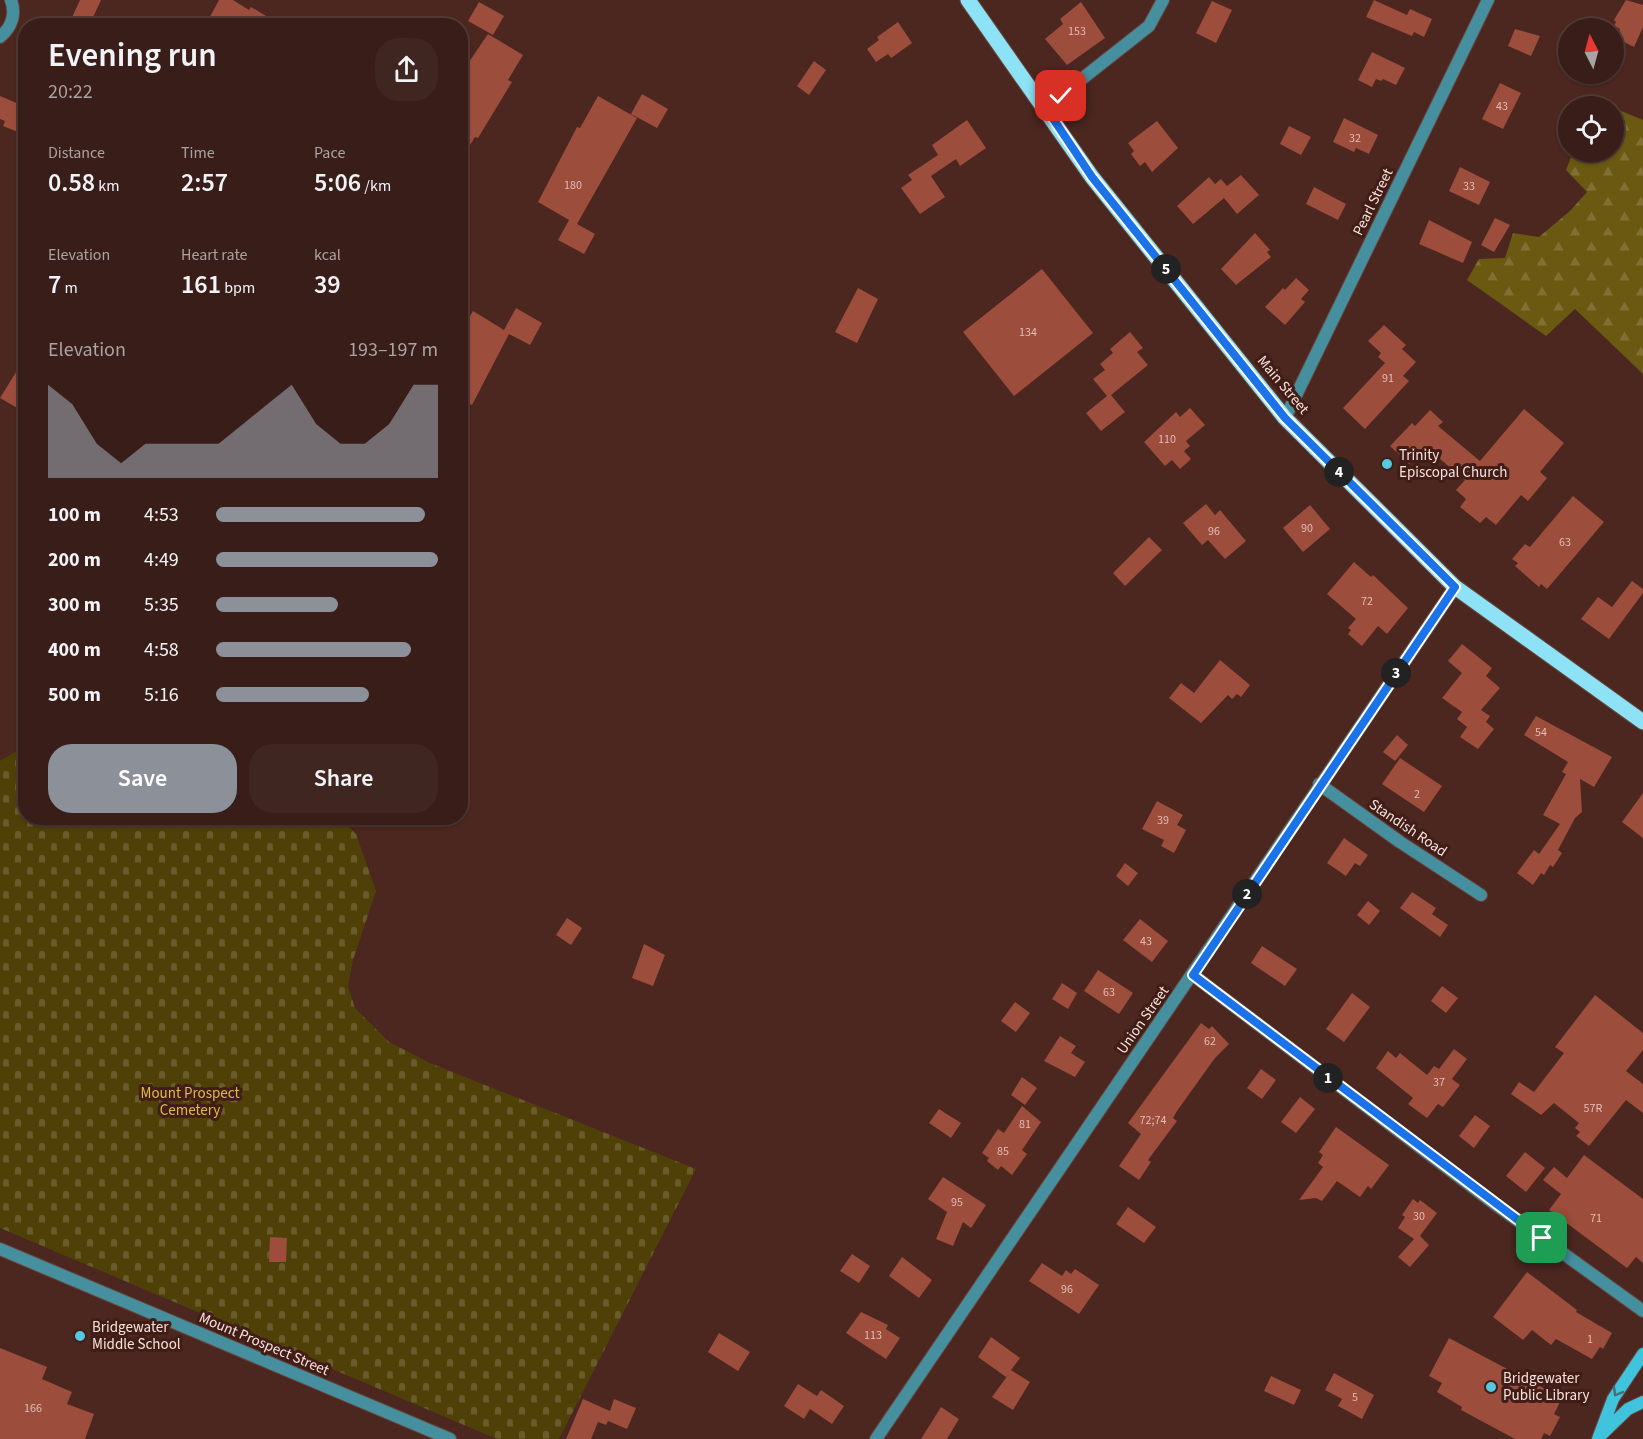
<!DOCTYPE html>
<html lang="en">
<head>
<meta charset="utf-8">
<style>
	body { margin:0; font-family:"Source Sans 3",sans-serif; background:#3f2621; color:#f1f3f6; height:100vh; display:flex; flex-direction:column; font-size:22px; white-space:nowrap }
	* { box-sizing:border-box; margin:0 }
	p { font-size:20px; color:#aba2a2 }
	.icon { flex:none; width:33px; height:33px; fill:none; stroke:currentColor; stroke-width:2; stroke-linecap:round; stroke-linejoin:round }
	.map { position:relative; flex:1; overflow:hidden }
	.details { position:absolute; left:18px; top:18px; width:450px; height:807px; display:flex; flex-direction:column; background:#381d18; border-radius:24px; box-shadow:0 2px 4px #0004,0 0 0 2px #523b37 }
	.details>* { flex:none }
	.needle { width:39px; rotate:354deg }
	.tools { position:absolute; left:1558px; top:18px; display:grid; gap:12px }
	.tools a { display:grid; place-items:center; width:66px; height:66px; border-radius:50%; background:#381d18; box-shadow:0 2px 4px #0004,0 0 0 2px #523b37; font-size:30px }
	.pin { position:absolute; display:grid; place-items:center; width:51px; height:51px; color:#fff; margin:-26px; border-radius:12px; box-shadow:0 3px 9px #0006 }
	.km { position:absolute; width:30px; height:30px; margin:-15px; border-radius:50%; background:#222; color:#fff; font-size:16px; line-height:30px; text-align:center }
	.round { display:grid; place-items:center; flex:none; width:63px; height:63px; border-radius:24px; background:#3f2621 }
	.headline { display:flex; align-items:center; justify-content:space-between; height:102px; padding:0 30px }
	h1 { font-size:33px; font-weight:600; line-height:45px }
	.figures { display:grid; grid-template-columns:repeat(3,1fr); gap:9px; height:102px; padding:6px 30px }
	.figures div { display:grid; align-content:center }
	.figures b { font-size:26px; font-weight:600 }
	.figures small { font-size:16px; font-weight:400 }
	.figures p { font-size:16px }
	.chart { height:168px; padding:12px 30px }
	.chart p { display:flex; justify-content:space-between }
	.chart svg { width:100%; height:108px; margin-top:6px; fill:#8c9099; opacity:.7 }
	.primary-button { display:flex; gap:12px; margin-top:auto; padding:12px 30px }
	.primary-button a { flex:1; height:69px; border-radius:24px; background:#8c9099; color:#fff; font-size:24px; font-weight:600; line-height:69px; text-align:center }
	.primary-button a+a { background:#3f2621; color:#f1f3f6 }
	ul { padding:0 30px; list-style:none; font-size:20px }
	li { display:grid; grid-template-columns:96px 72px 1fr; align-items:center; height:45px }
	li i { height:15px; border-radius:8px; background:#8c9099 }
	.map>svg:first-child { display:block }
	.forest { fill:url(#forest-firs) }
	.cemetery { fill:url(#cemetery-stones) }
	.building { fill:#9c4d3c }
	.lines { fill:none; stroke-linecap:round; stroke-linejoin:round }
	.minor-casing { stroke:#67453e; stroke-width:14 }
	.secondary-casing { stroke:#67453e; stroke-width:14 }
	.primary-casing { stroke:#67453e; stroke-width:17 }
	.minor { stroke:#458f9e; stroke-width:12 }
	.secondary { stroke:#40c3dc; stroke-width:12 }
	.primary { stroke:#8de3f5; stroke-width:15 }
	.oneway { stroke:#407079 }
	.route-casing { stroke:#fff; stroke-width:12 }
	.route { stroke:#1a73e8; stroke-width:8 }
	.poi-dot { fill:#56c9e0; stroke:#401d16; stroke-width:2 }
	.labels { text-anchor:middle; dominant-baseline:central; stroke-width:6; stroke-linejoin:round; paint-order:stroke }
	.number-label { font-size:12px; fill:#e2bcb4 }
	.street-label { font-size:15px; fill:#fae1dc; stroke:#401d16 }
	.poi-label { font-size:15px; fill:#fae1dc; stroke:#401d16; text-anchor:start }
	.park-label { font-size:15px; fill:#debc43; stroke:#401d16 }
</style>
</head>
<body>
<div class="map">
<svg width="1643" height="1439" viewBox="0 0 1643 1439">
	<defs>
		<pattern id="forest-firs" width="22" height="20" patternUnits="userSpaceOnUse" patternTransform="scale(1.5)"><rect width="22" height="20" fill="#6b5811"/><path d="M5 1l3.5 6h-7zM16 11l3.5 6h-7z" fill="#817033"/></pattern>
		<pattern id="cemetery-stones" width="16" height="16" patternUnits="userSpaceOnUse" patternTransform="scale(1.5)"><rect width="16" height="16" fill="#4f4008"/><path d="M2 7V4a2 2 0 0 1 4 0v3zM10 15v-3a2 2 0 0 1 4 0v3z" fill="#695b2b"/></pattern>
	</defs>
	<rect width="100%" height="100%" fill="#4b2720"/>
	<path class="forest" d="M 1614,108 L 1643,120 L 1643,374 L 1575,309 L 1546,336 L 1467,280 L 1479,259 L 1505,258 L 1513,233 L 1539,237 L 1570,211 L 1587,192 L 1566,170 L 1573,152 L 1614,152 Z"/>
	<path class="cemetery" d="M 25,746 L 26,818 L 341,818 L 356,834 L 376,891 L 353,960 L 348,986 L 355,1008 L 389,1042 L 430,1063 L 696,1169 L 559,1439 L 497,1439 L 0,1228 L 0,761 Z"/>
	<path class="building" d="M 80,0 L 101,0 L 89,26 L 68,26 Z
		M 219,0 L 233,0 L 249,10 L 251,7 L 283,26 L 205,26 Z
		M 1374,0 L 1407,15 L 1410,9 L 1432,19 L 1424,37 L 1414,32 L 1412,36 L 1366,17 Z
		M 1626,0 L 1643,5 L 1643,27 L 1634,47 L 1616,38 L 1620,29 L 1614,26 L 1616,22 L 1614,20 Z
		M 1212,1 L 1232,10 L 1216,43 L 1196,33 Z
		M 479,2 L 504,16 L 493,35 L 468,21 Z
		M 1081,2 L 1105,38 L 1067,65 L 1045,39 L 1063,24 L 1060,19 Z
		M 898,22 L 912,43 L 894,56 L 891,58 L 888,54 L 876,62 L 867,49 L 879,40 L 877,37 Z
		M 1515,29 L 1540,36 L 1531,56 L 1508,46 Z
		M 488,34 L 523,55 L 508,80 L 512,82 L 478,138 L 475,137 L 460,161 L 460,75 Z
		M 1372,52 L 1405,68 L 1396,85 L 1383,79 L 1381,81 L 1376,79 L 1372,87 L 1358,80 Z
		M 814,61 L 826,70 L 809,95 L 797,86 Z
		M 1500,83 L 1521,93 L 1503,129 L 1482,119 Z
		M 642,94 L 668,109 L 657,128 L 631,114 Z
		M 0,96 L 26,107 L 26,129 L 20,127 L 18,132 L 3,126 L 5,121 L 0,119 Z
		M 598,96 L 637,118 L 577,224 L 595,234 L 584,254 L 558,240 L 569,220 L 538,202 L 577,127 L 580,128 Z
		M 1344,118 L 1378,135 L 1369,154 L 1356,148 L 1354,152 L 1333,142 Z
		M 967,120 L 986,148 L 960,166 L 956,159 L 931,176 L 945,197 L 920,214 L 901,188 L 912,180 L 908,175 L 938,155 L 932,145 Z
		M 1157,121 L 1178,148 L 1152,172 L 1145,162 L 1140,166 L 1131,154 L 1134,151 L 1128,143 Z
		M 1289,126 L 1311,137 L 1301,155 L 1280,144 Z
		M 1460,167 L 1490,182 L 1479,205 L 1449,191 Z
		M 1241,175 L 1259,195 L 1237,214 L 1224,198 L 1193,224 L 1177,206 L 1209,177 L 1215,184 L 1221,179 L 1227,186 Z
		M 1314,187 L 1346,204 L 1338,220 L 1306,204 Z
		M 1495,218 L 1510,225 L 1494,252 L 1481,245 Z
		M 1429,220 L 1472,242 L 1463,263 L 1419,244 Z
		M 1255,233 L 1270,250 L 1267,252 L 1271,257 L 1236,285 L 1221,269 Z
		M 1042,269 L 1093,333 L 1014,396 L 963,332 Z
		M 1296,278 L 1309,290 L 1301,299 L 1305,302 L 1285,325 L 1265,307 L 1283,288 L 1285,290 Z
		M 858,288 L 878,299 L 857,343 L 835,332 Z
		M 516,308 L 542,323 L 530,345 L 509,334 L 472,405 L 460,398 L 460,333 L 473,311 L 504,330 Z
		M 1384,325 L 1406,345 L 1402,349 L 1416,362 L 1403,376 L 1409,381 L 1365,429 L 1343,408 L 1385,363 L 1378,357 L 1381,353 L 1368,341 Z
		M 1130,332 L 1143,348 L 1137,352 L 1148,365 L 1111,395 L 1125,412 L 1101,431 L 1086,413 L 1107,396 L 1093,379 L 1105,370 L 1100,364 L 1113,353 L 1110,349 Z
		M 26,356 L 26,413 L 0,398 Z
		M 1190,408 L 1205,425 L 1186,441 L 1190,446 L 1184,451 L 1191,459 L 1180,469 L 1172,460 L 1165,466 L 1144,442 L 1176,412 L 1180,417 Z
		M 1524,409 L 1564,443 L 1540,472 L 1547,478 L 1528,501 L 1521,495 L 1496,525 L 1486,517 L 1480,523 L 1460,507 L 1466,499 L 1456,490 L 1465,480 L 1427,448 L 1425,452 L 1422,449 L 1409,464 L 1390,446 L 1412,423 L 1415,426 L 1430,410 L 1443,422 L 1438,426 L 1480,461 Z
		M 1573,496 L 1604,522 L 1547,589 L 1541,584 L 1539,587 L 1515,566 L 1518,563 L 1512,559 L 1525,544 L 1530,547 Z
		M 1206,504 L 1215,515 L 1220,510 L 1246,541 L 1225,559 L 1208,540 L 1202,545 L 1183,523 Z
		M 1310,505 L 1330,529 L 1303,552 L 1283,528 Z
		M 1149,537 L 1162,550 L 1125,586 L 1113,573 Z
		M 1354,562 L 1371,577 L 1373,575 L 1408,608 L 1387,634 L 1378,626 L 1362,646 L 1348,634 L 1351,630 L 1348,628 L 1356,619 L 1327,594 Z
		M 1632,581 L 1643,589 L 1643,593 L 1609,639 L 1581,619 L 1598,597 L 1612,607 Z
		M 1462,644 L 1492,668 L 1486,676 L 1500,688 L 1481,710 L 1490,716 L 1486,722 L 1494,729 L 1478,749 L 1460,737 L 1467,727 L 1457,719 L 1462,712 L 1442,698 L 1462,673 L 1448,661 Z
		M 1220,660 L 1250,685 L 1241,697 L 1237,694 L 1232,699 L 1228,695 L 1201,723 L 1169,698 L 1181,683 L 1194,693 Z
		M 1536,716 L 1612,757 L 1594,787 L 1580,779 L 1582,812 L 1575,818 L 1558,850 L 1562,853 L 1553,867 L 1550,865 L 1544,875 L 1541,873 L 1533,885 L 1517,873 L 1534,850 L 1539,854 L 1560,824 L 1543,815 L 1566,774 L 1562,772 L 1568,762 L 1524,735 Z
		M 1397,735 L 1408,745 L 1395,761 L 1383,752 Z
		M 1400,758 L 1442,786 L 1424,812 L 1382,784 Z
		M 1643,793 L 1643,838 L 1622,822 Z
		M 1157,801 L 1183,815 L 1177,825 L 1186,830 L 1174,853 L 1161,846 L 1164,840 L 1142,829 Z
		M 1344,838 L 1368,855 L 1360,866 L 1355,863 L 1346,876 L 1327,863 Z
		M 1125,863 L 1138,873 L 1128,886 L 1116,876 Z
		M 1412,892 L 1436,908 L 1432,914 L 1448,925 L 1440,937 L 1400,908 Z
		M 1368,901 L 1380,911 L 1369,925 L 1357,915 Z
		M 567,918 L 582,928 L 571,945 L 556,935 Z
		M 1140,919 L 1168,941 L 1152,962 L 1123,940 Z
		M 644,944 L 665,955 L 653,986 L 632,978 Z
		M 1262,946 L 1297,969 L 1285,986 L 1251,963 Z
		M 1098,970 L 1133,993 L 1119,1014 L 1084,991 Z
		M 1062,983 L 1077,993 L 1068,1009 L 1052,999 Z
		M 1442,986 L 1458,998 L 1446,1013 L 1431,1001 Z
		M 1352,993 L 1370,1007 L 1344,1042 L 1326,1029 Z
		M 1595,995 L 1643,1033 L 1643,1050 L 1626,1071 L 1643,1084 L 1643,1113 L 1626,1100 L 1589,1146 L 1576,1136 L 1580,1132 L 1575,1128 L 1579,1123 L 1554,1103 L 1541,1115 L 1511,1094 L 1519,1082 L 1534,1092 L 1564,1053 L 1555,1047 Z
		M 1015,1002 L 1030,1013 L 1016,1032 L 1001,1021 Z
		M 1201,1023 L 1209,1029 L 1212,1026 L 1229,1044 L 1215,1058 L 1177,1111 L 1173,1118 L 1177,1121 L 1148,1160 L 1151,1162 L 1139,1180 L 1119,1166 L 1141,1134 L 1128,1123 Z
		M 1060,1036 L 1076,1046 L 1071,1053 L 1085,1062 L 1075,1077 L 1044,1061 Z
		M 1454,1049 L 1467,1059 L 1452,1079 L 1460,1085 L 1443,1107 L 1438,1104 L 1427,1118 L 1408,1104 L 1413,1098 L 1376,1068 L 1388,1051 L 1396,1058 L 1400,1053 L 1427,1075 L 1434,1066 L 1439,1069 Z
		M 1261,1069 L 1276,1080 L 1262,1099 L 1247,1088 Z
		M 1022,1077 L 1037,1088 L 1025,1105 L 1011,1095 Z
		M 1300,1097 L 1315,1109 L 1296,1133 L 1281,1122 Z
		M 1022,1106 L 1041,1122 L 1022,1150 L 1027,1154 L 1012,1175 L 1001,1166 L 998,1170 L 987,1161 L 989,1158 L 982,1153 L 998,1129 L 1004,1133 Z
		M 939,1109 L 961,1123 L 951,1138 L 929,1123 Z
		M 1475,1115 L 1490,1126 L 1474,1148 L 1459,1136 Z
		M 1336,1127 L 1389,1165 L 1371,1189 L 1368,1186 L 1360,1197 L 1337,1181 L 1322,1201 L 1316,1198 L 1299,1200 L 1323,1167 L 1318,1163 L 1323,1155 L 1319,1152 Z
		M 1525,1152 L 1545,1168 L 1526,1192 L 1506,1176 Z
		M 1584,1155 L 1643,1199 L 1643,1263 L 1636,1257 L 1627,1268 L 1549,1210 L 1561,1194 L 1543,1180 L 1554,1167 L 1567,1178 Z
		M 943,1177 L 986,1205 L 971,1228 L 963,1222 L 953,1246 L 936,1239 L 947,1212 L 928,1199 Z
		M 1413,1199 L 1418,1203 L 1420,1200 L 1437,1213 L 1420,1236 L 1429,1245 L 1410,1267 L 1398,1257 L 1414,1239 L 1398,1228 L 1405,1217 L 1402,1215 Z
		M 1128,1207 L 1156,1227 L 1144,1243 L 1116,1224 Z
		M 270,1237 L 287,1238 L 286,1262 L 269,1262 Z
		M 852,1254 L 870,1266 L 859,1283 L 840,1271 Z
		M 902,1257 L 932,1280 L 919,1298 L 889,1276 Z
		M 1042,1263 L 1062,1276 L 1066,1270 L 1071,1274 L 1075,1269 L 1099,1285 L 1079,1314 L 1029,1281 Z
		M 1527,1272 L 1577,1310 L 1576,1312 L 1612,1333 L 1603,1349 L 1600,1347 L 1592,1359 L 1556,1339 L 1551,1345 L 1532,1330 L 1523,1340 L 1493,1317 Z
		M 861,1312 L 888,1325 L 886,1329 L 900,1338 L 886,1359 L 846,1333 Z
		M 719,1333 L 750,1352 L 738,1371 L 708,1352 Z
		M 991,1337 L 1020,1358 L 1011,1370 L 1030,1382 L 1013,1410 L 992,1397 L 1008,1375 L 1006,1377 L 978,1357 Z
		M 1449,1338 L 1562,1398 L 1554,1414 L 1560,1417 L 1550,1436 L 1544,1433 L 1541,1439 L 1515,1439 L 1461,1410 L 1462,1407 L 1437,1392 L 1442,1383 L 1429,1376 Z
		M 0,1348 L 47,1367 L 42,1379 L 72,1392 L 67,1404 L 94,1414 L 85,1439 L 0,1439 Z
		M 1334,1373 L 1374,1395 L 1362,1419 L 1338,1406 L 1342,1399 L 1325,1390 Z
		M 1271,1376 L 1301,1390 L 1294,1405 L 1264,1391 Z
		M 798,1384 L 817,1396 L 821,1390 L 844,1406 L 832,1424 L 810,1409 L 804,1419 L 784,1406 Z
		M 583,1399 L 610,1411 L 614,1399 L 636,1408 L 627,1429 L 608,1421 L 606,1425 L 598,1422 L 591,1439 L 566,1439 Z
		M 941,1407 L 959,1419 L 947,1439 L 921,1439 Z"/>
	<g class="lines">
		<g class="minor-casing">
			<path id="minor" d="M 0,37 C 12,27 16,14 11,0
				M 1045,108 L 1149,26 L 1163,0
				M 1285,418 L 1488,0
				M 1319,784 L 1400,842 L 1481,895
				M 1193,975 L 1492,1202 L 1643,1311
				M 0,1249 L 450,1439
				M 876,1439 L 1455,587"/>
		</g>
		<g class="secondary-casing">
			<path id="secondary" d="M 1601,1435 L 1628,1409 L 1643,1402
				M 1598,1439 L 1613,1399 L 1643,1354"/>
		</g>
		<g class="primary-casing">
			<path id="primary" d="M 968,0 L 1092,177 L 1285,418 L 1455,587 L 1643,722"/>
		</g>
		<use href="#minor" class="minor"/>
		<use href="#secondary" class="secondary"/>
		<use href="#primary" class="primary"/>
	</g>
	<defs><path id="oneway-chevron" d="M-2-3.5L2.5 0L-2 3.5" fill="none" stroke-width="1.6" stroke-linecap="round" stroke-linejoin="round" transform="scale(1.5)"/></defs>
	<use class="oneway" href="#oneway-chevron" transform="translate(1617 1392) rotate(120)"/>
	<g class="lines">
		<g class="route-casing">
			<path id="route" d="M 1061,96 L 1046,108 L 1092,177 L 1285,418 L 1455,587 L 1193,975 L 1542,1238"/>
		</g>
		<use href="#route" class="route"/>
	</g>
	<g class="poi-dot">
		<circle cx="1387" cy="464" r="6"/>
		<circle cx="80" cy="1336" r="6"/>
		<circle cx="1491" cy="1387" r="6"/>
	</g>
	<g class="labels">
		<g class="number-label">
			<text x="1077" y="31">153</text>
			<text x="1502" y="106">43</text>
			<text x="1355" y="138">32</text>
			<text x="573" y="185">180</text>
			<text x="1469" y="186">33</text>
			<text x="1028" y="332">134</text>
			<text x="1388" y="378">91</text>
			<text x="1167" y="439">110</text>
			<text x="1307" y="528">90</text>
			<text x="1214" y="531">96</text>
			<text x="1565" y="542">63</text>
			<text x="1367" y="601">72</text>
			<text x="1541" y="732">54</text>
			<text x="1417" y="794">2</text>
			<text x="1163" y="820">39</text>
			<text x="1146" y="941">43</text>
			<text x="1109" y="992">63</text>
			<text x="1210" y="1041">62</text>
			<text x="1439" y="1082">37</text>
			<text x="1593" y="1108">57R</text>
			<text x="1153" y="1120">72;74</text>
			<text x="1025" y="1124">81</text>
			<text x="1003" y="1151">85</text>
			<text x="957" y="1202">95</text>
			<text x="1419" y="1216">30</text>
			<text x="1596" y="1218">71</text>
			<text x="1067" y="1289">96</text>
			<text x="873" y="1335">113</text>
			<text x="1590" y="1339">1</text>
			<text x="1355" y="1397">5</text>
			<text x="33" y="1408">166</text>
		</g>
		<g class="street-label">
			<text transform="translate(1373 202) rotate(-64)">Pearl Street</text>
			<text transform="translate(1283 385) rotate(50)">Main Street</text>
			<text transform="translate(1408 828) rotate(34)">Standish Road</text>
			<text transform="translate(1143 1020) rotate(-55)">Union Street</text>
			<text transform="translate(264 1344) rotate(23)">Mount Prospect Street</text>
		</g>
		<g class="poi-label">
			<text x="1399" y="455">Trinity<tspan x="1399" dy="17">Episcopal Church</tspan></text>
			<text x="92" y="1327">Bridgewater<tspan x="92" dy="17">Middle School</tspan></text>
			<text x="1503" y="1378">Bridgewater<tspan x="1503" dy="17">Public Library</tspan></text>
		</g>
		<g class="park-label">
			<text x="190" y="1093">Mount Prospect<tspan x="190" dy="17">Cemetery</tspan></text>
		</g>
	</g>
</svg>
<div class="tools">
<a><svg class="needle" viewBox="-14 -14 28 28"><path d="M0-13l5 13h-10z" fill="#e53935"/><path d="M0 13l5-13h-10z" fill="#aba2a2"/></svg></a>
<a><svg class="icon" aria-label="locate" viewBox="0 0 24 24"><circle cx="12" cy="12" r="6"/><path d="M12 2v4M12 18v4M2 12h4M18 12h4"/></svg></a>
</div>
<div class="pin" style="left:1542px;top:1238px;background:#1e9e55"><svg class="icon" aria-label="arrive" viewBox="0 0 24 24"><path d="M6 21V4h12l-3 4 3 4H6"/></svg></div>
<div class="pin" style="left:1061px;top:96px;background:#d93025"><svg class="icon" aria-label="check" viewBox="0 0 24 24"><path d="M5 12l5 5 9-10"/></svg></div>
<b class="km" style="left:1328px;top:1078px">1</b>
<b class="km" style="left:1247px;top:894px">2</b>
<b class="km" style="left:1396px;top:673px">3</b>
<b class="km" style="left:1339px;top:472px">4</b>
<b class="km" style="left:1166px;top:269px">5</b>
<section class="details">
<div class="headline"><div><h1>Evening run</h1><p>20:22</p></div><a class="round"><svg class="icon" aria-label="share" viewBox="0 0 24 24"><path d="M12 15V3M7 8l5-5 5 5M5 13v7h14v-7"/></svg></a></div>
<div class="figures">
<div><p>Distance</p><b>0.58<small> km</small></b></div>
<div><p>Time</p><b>2:57</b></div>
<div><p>Pace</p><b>5:06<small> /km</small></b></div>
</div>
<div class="figures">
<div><p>Elevation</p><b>7<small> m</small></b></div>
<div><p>Heart rate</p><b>161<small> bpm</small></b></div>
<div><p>kcal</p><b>39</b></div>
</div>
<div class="chart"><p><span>Elevation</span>193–197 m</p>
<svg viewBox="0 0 160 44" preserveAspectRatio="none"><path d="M0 44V6L10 14L20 30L30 38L40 30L50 30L60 30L70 30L80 22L90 14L100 6L110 22L120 30L130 30L140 22L150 6L160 6V44z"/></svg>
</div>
<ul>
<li><b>100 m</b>4:53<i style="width:94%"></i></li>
<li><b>200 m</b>4:49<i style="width:100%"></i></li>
<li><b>300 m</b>5:35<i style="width:55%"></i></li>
<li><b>400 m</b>4:58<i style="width:88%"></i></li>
<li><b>500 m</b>5:16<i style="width:69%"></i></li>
</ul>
<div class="primary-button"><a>Save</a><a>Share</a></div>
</section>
</div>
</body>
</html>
